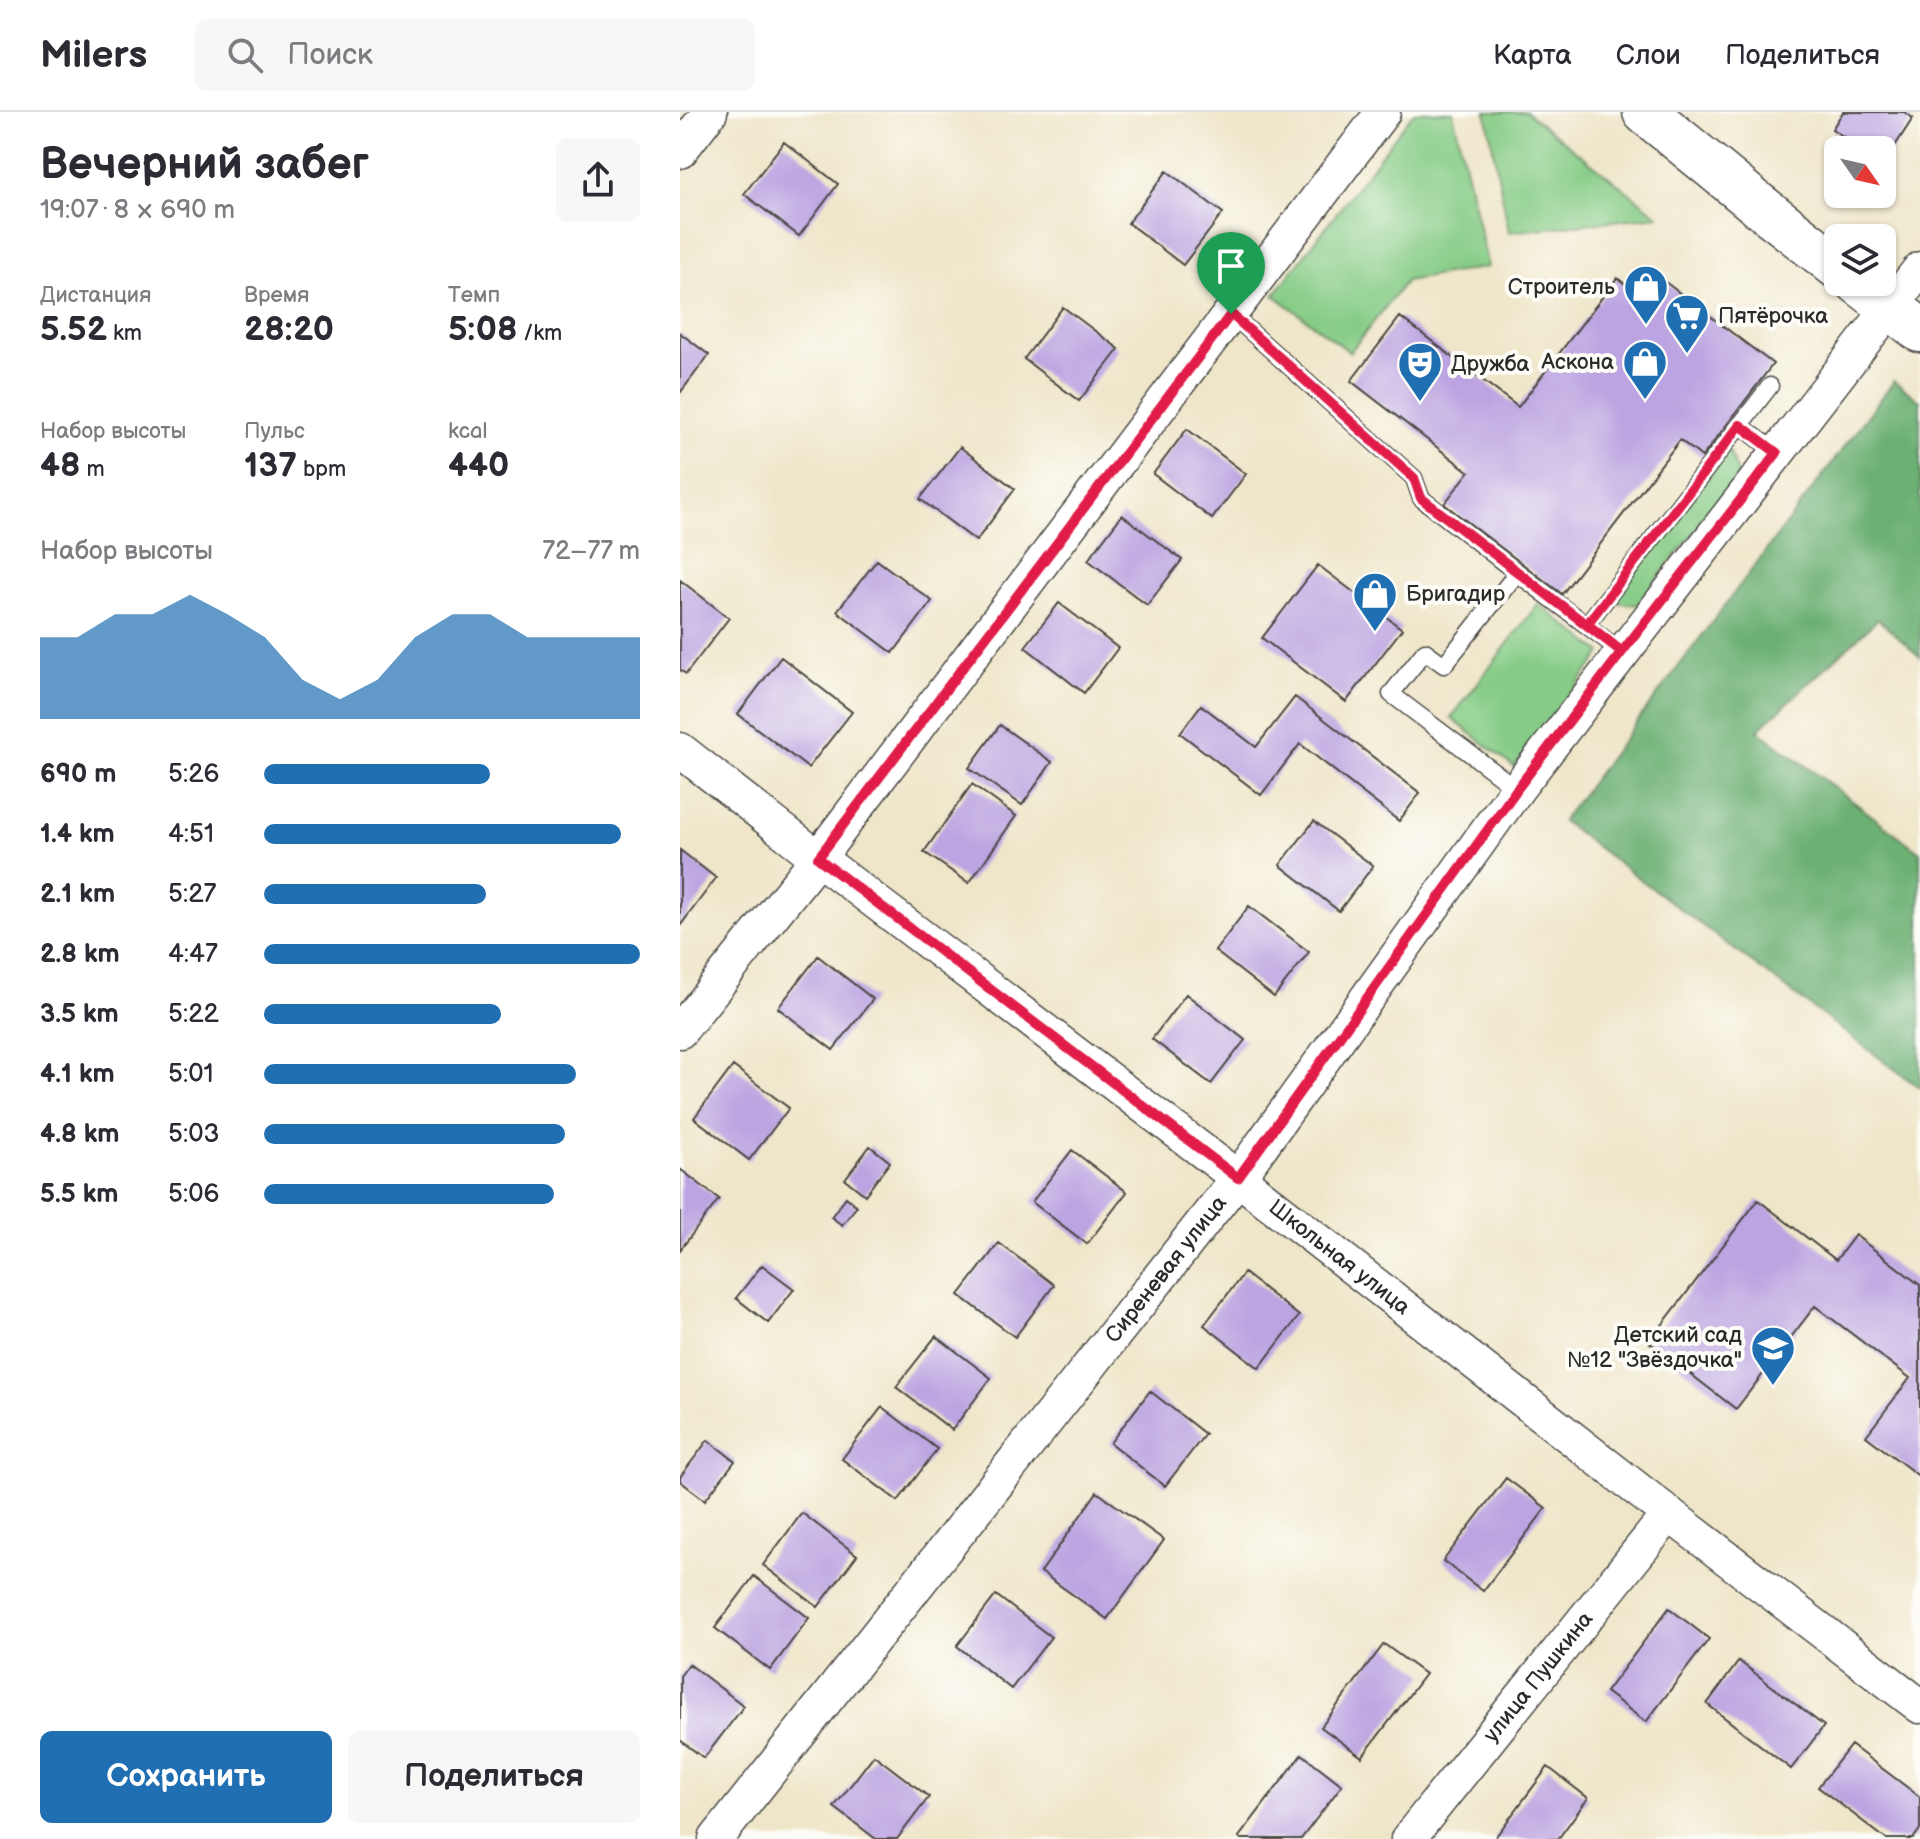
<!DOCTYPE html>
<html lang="ru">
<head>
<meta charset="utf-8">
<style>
	body { margin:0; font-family:"Balsamiq Sans",sans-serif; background:#f7f7f7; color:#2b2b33; height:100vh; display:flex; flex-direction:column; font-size:30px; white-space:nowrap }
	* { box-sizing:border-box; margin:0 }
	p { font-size:26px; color:#7c7c81 }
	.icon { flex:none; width:44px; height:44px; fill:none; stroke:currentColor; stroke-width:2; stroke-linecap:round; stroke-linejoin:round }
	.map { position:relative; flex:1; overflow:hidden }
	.side { display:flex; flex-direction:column; background:#fff; width:680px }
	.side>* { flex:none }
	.needle { width:52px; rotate:124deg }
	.buttons { position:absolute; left:1144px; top:24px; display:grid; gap:16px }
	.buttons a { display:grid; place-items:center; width:72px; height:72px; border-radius:12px; background:#fff; box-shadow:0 2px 6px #0004; font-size:40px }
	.pin { position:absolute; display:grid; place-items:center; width:68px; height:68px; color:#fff; margin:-82px -34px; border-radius:50% 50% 50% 0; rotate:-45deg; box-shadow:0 0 8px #0007 }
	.pin .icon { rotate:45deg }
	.round { display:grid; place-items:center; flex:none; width:84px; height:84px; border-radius:12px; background:#f7f7f7 }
	.overview { display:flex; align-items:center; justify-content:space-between; height:136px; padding:0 40px }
	h1 { font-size:44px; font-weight:800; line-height:60px }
	.metrics { display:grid; grid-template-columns:repeat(3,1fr); gap:12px; height:136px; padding:8px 40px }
	.metrics div { display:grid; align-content:center }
	.metrics b { font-size:34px; font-weight:800 }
	.metrics small { font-size:22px; font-weight:400 }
	.metrics p { font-size:22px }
	.chart { height:224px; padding:16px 40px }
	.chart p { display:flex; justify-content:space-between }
	.chart svg { width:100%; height:144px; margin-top:8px; fill:#1f6fb2; opacity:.7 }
	.primary-button { display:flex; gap:16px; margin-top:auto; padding:16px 40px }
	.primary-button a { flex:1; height:92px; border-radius:12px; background:#1f6fb2; color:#fff; font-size:32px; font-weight:800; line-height:92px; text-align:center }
	.primary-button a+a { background:#f7f7f7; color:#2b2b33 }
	ul { padding:0 40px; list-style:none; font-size:26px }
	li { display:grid; grid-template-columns:128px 96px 1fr; align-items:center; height:60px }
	li i { height:20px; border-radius:10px; background:#1f6fb2 }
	header { display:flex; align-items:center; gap:48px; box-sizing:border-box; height:112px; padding:0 40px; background:#fff; border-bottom:2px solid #e1e1e2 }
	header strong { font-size:38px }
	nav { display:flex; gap:44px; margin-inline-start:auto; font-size:28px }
	.search { width:560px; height:72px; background:#f7f7f7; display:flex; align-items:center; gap:20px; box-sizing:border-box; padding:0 28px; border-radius:12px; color:#7c7c81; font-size:30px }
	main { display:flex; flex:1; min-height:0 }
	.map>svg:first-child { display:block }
	.green { fill:#86cc86; stroke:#587c58; stroke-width:2 }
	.forest { fill:#6cb073; stroke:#4c6e4f; stroke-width:2 }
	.building { fill:#bba4e1 }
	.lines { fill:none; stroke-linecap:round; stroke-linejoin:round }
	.lane-casing { stroke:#484743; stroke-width:19 }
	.street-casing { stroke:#484743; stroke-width:37 }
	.secondary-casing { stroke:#484743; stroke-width:47 }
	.lane { stroke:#fff; stroke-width:16 }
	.street { stroke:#fff; stroke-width:34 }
	.secondary { stroke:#fff; stroke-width:44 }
	.route-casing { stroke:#fff; stroke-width:16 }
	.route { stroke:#e11d48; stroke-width:10 }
	.labels { text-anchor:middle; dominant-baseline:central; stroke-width:8; stroke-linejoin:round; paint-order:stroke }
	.poi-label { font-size:22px; fill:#2b2b2b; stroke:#fdfcf7; text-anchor:end }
	.street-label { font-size:22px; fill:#2b2b2b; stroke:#fdfcf7 }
</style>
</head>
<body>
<header>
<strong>Milers</strong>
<div class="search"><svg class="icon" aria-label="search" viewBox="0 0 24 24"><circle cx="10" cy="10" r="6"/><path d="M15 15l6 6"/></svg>Поиск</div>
<nav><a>Карта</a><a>Слои</a><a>Поделиться</a></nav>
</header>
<main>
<section class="side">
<div class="overview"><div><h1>Вечерний забег</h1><p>19:07 · 8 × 690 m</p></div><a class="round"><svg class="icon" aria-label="share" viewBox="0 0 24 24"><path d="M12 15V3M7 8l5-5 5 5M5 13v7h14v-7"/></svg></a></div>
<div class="metrics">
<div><p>Дистанция</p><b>5.52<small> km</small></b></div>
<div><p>Время</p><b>28:20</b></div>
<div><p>Темп</p><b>5:08<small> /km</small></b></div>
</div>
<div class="metrics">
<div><p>Набор высоты</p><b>48<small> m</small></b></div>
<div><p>Пульс</p><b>137<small> bpm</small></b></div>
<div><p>kcal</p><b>440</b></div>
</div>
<div class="chart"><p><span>Набор высоты</span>72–77 m</p>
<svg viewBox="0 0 160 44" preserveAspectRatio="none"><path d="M0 44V19L10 19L20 12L30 12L40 6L50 12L60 19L70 32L80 38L90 32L100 19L110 12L120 12L130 19L140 19L150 19L160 19V44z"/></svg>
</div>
<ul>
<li><b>690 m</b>5:26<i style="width:60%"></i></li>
<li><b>1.4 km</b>4:51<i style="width:95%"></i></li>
<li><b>2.1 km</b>5:27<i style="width:59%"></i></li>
<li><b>2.8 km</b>4:47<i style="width:100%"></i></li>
<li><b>3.5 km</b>5:22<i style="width:63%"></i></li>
<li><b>4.1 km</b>5:01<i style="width:83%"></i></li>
<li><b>4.8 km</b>5:03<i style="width:80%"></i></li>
<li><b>5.5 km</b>5:06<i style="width:77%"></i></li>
</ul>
<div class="primary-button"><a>Сохранить</a><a>Поделиться</a></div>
</section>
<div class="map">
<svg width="1240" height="1727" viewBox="0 0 1240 1727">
	<rect width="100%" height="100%" fill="#fdfcf7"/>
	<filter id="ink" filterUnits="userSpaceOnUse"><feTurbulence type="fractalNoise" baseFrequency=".0125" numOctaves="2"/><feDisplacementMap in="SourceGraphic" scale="16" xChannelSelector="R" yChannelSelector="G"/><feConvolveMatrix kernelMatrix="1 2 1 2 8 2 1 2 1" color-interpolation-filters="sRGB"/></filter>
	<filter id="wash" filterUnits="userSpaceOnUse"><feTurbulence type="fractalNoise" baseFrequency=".006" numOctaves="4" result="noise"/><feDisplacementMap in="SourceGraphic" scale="32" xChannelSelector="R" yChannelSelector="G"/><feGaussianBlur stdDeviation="1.8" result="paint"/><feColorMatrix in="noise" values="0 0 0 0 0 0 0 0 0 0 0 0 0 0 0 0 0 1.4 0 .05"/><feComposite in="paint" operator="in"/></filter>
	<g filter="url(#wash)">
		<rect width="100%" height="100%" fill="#efe6c9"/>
		<path class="green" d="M 734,0 L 773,0 L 808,155 L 726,169 L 670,240 L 594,183 Z
			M 806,0 L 846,0 L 979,104 L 829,120 Z
			M 1049,339 L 1059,363 L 957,493 L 933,490 Z
			M 858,492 L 922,541 L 834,655 L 771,606 Z"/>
		<path class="forest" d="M 1214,269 L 1240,289 L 1240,545 L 1198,507 L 1078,618 L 1240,740 L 1240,976 L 882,709 Z"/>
		<g id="blocks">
			<path class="building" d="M 1163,0 L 1224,0 L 1233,6 L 1204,51 L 1202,49 L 1202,38 L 1184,38 L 1152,17 Z
				M 104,30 L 158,72 L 119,124 L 64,82 Z
				M 487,59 L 543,101 L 503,153 L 448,111 Z
				M 976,163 L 1093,252 L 1022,345 L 1000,328 L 882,482 L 764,392 L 789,360 L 671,269 L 720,205 L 838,295 L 937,166 L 960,183 Z
				M 383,195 L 439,237 L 399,289 L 344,247 Z
				M 0,221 L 29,243 L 0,281 Z
				M 507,317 L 566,362 L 532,407 L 473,362 Z
				M 280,335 L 335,377 L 296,429 L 240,387 Z
				M 442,403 L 502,448 L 467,493 L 408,448 Z
				M 197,448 L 252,489 L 213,541 L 157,499 Z
				M 638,453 L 722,517 L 666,590 L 582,526 Z
				M 0,468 L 49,506 L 6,562 L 0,558 Z
				M 379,491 L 438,536 L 404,581 L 345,535 Z
				M 101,545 L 172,600 L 128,656 L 58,602 Z
				M 615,585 L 740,681 L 719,709 L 620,632 L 581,683 L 500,621 L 521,593 L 576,635 Z
				M 320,613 L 372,650 L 342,693 L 289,656 Z
				M 292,672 L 336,704 L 289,771 L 244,740 Z
				M 634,709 L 693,754 L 659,799 L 600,753 Z
				M 0,738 L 36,766 L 0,814 Z
				M 569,794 L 629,840 L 594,885 L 535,839 Z
				M 138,844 L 193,887 L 153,938 L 98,896 Z
				M 506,882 L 565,928 L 531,972 L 472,927 Z
				M 53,954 L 109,996 L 69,1048 L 14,1006 Z
				M 190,1034 L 210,1050 L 185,1083 L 165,1067 Z
				M 392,1038 L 447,1080 L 407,1132 L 352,1090 Z
				M 0,1057 L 39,1087 L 0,1138 Z
				M 166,1085 L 177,1094 L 162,1113 L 151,1105 Z
				M 1078,1088 L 1156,1148 L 1175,1123 L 1240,1173 L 1240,1365 L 1186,1324 L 1230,1266 L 1135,1194 L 1056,1297 L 969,1230 Z
				M 319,1131 L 374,1173 L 335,1225 L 279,1183 Z
				M 82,1153 L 114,1177 L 88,1211 L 56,1186 Z
				M 564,1161 L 619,1204 L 579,1256 L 524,1213 Z
				M 256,1224 L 311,1266 L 272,1318 L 216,1275 Z
				M 470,1279 L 525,1322 L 485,1374 L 430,1331 Z
				M 202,1295 L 257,1337 L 218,1389 L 162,1347 Z
				M 28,1328 L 55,1349 L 25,1388 L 0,1369 L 0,1365 Z
				M 826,1366 L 866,1396 L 803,1479 L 763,1449 Z
				M 417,1380 L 484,1428 L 427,1507 L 361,1460 Z
				M 122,1401 L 177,1443 L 138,1495 L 83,1453 Z
				M 74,1464 L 129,1506 L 90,1558 L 35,1516 Z
				M 316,1483 L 371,1525 L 331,1577 L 277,1534 Z
				M 989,1496 L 1029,1527 L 966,1610 L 926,1580 Z
				M 704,1532 L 745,1562 L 682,1645 L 641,1615 Z
				M 1059,1549 L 1144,1614 L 1111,1657 L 1027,1592 Z
				M 9,1552 L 64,1594 L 24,1646 L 0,1628 L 0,1564 Z
				M 1171,1633 L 1240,1685 L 1240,1717 L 1233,1727 L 1206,1727 L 1138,1675 Z
				M 622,1642 L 662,1673 L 621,1727 L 561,1727 L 559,1725 Z
				M 194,1643 L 249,1685 L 217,1727 L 196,1727 L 154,1695 Z
				M 868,1655 L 908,1686 L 878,1727 L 814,1727 Z"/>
		</g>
	</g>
	<g filter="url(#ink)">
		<use href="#blocks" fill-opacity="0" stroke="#484743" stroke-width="2"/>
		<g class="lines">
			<g class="lane-casing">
				<path id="lane" d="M 551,202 L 734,366 L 741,386 L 837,461
					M 1060,313 L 1097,341
					M 907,512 L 1090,274
					M 837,677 L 711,582 L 745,539 L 764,553 L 837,461 L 942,540"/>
			</g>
			<g class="street-casing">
				<g id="street">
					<path d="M 0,39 L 30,0"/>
					<path id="s1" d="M 0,638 L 138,746 L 558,1066 L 989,1402 L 1240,1594"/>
					<path d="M 0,919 L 138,746 L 703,0"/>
					<path id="s2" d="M 36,1727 L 558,1066 L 837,677 L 1240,157"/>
					<path id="s3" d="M 728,1727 L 989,1402"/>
				</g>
			</g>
			<g class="secondary-casing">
				<path id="secondary" d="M 965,0 L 1075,90 L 1158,155
					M 1178,170 L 1240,218"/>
			</g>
			<use href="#lane" class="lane"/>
			<use href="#street" class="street"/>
			<use href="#secondary" class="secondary"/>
		</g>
	</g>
	<g class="lines" filter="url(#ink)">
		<g class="route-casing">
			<path id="route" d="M 551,202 L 138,746 L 558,1066 L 837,677 L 942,540 L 907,512 L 1060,313 L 1097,341 L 942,540 L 741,386 L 734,366 L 551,202"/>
		</g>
		<use href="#route" class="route"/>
	</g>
	<defs>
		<g id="shop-pin" transform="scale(2.3)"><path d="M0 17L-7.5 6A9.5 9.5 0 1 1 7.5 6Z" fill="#1f6fb2" stroke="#fdfcf7"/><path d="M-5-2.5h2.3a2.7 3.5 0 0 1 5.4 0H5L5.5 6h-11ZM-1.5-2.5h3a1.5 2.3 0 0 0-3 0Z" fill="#fff"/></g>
		<g id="supermarket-pin" transform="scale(2.3)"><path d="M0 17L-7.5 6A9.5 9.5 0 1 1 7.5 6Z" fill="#1f6fb2" stroke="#fdfcf7"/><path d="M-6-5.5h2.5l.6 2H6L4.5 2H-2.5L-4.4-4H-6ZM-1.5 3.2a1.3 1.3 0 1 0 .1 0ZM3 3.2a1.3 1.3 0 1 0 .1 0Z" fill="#fff"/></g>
		<g id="theatre-pin" transform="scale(2.3)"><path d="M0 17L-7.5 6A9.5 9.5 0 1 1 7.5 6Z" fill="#1f6fb2" stroke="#fdfcf7"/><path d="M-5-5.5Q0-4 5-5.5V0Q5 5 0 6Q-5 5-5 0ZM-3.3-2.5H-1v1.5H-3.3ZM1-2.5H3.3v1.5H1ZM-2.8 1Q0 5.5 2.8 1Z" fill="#fff"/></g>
		<g id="school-pin" transform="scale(2.3)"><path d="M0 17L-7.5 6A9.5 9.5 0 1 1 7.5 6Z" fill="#1f6fb2" stroke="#fdfcf7"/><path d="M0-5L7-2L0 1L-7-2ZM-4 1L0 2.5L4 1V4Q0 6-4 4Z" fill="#fff"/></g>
	</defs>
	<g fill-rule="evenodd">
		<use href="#shop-pin" x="966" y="175"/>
		<use href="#supermarket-pin" x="1007" y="204"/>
		<use href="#shop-pin" x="965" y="250"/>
		<use href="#theatre-pin" x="740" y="252"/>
		<use href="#shop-pin" x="695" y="482"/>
		<use href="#school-pin" x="1093" y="1236"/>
	</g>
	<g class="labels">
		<g class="poi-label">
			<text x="935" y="175">Строитель</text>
			<text x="1038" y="204" text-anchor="start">Пятёрочка</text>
			<text x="934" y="250">Аскона</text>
			<text x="771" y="252" text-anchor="start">Дружба</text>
			<text x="726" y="482" text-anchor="start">Бригадир</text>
			<text x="1062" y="1223">Детский сад<tspan x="1062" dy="25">№12 "Звёздочка"</tspan></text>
		</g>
		<g class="street-label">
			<text stroke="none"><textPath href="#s1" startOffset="832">Школьная улица</textPath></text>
			<text stroke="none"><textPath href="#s2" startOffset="726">Сиреневая улица</textPath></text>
			<text stroke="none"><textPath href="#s3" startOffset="208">улица Пушкина</textPath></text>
		</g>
	</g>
</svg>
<div class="buttons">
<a><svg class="needle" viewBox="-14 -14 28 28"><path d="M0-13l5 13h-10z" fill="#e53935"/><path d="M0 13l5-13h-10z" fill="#7c7c81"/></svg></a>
<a><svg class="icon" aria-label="layers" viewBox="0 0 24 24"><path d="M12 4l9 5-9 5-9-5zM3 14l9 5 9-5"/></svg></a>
</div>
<div class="pin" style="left:551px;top:202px;background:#1e9e55"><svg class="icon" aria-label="arrive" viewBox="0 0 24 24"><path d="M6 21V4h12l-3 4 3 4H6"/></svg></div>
</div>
</main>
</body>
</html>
